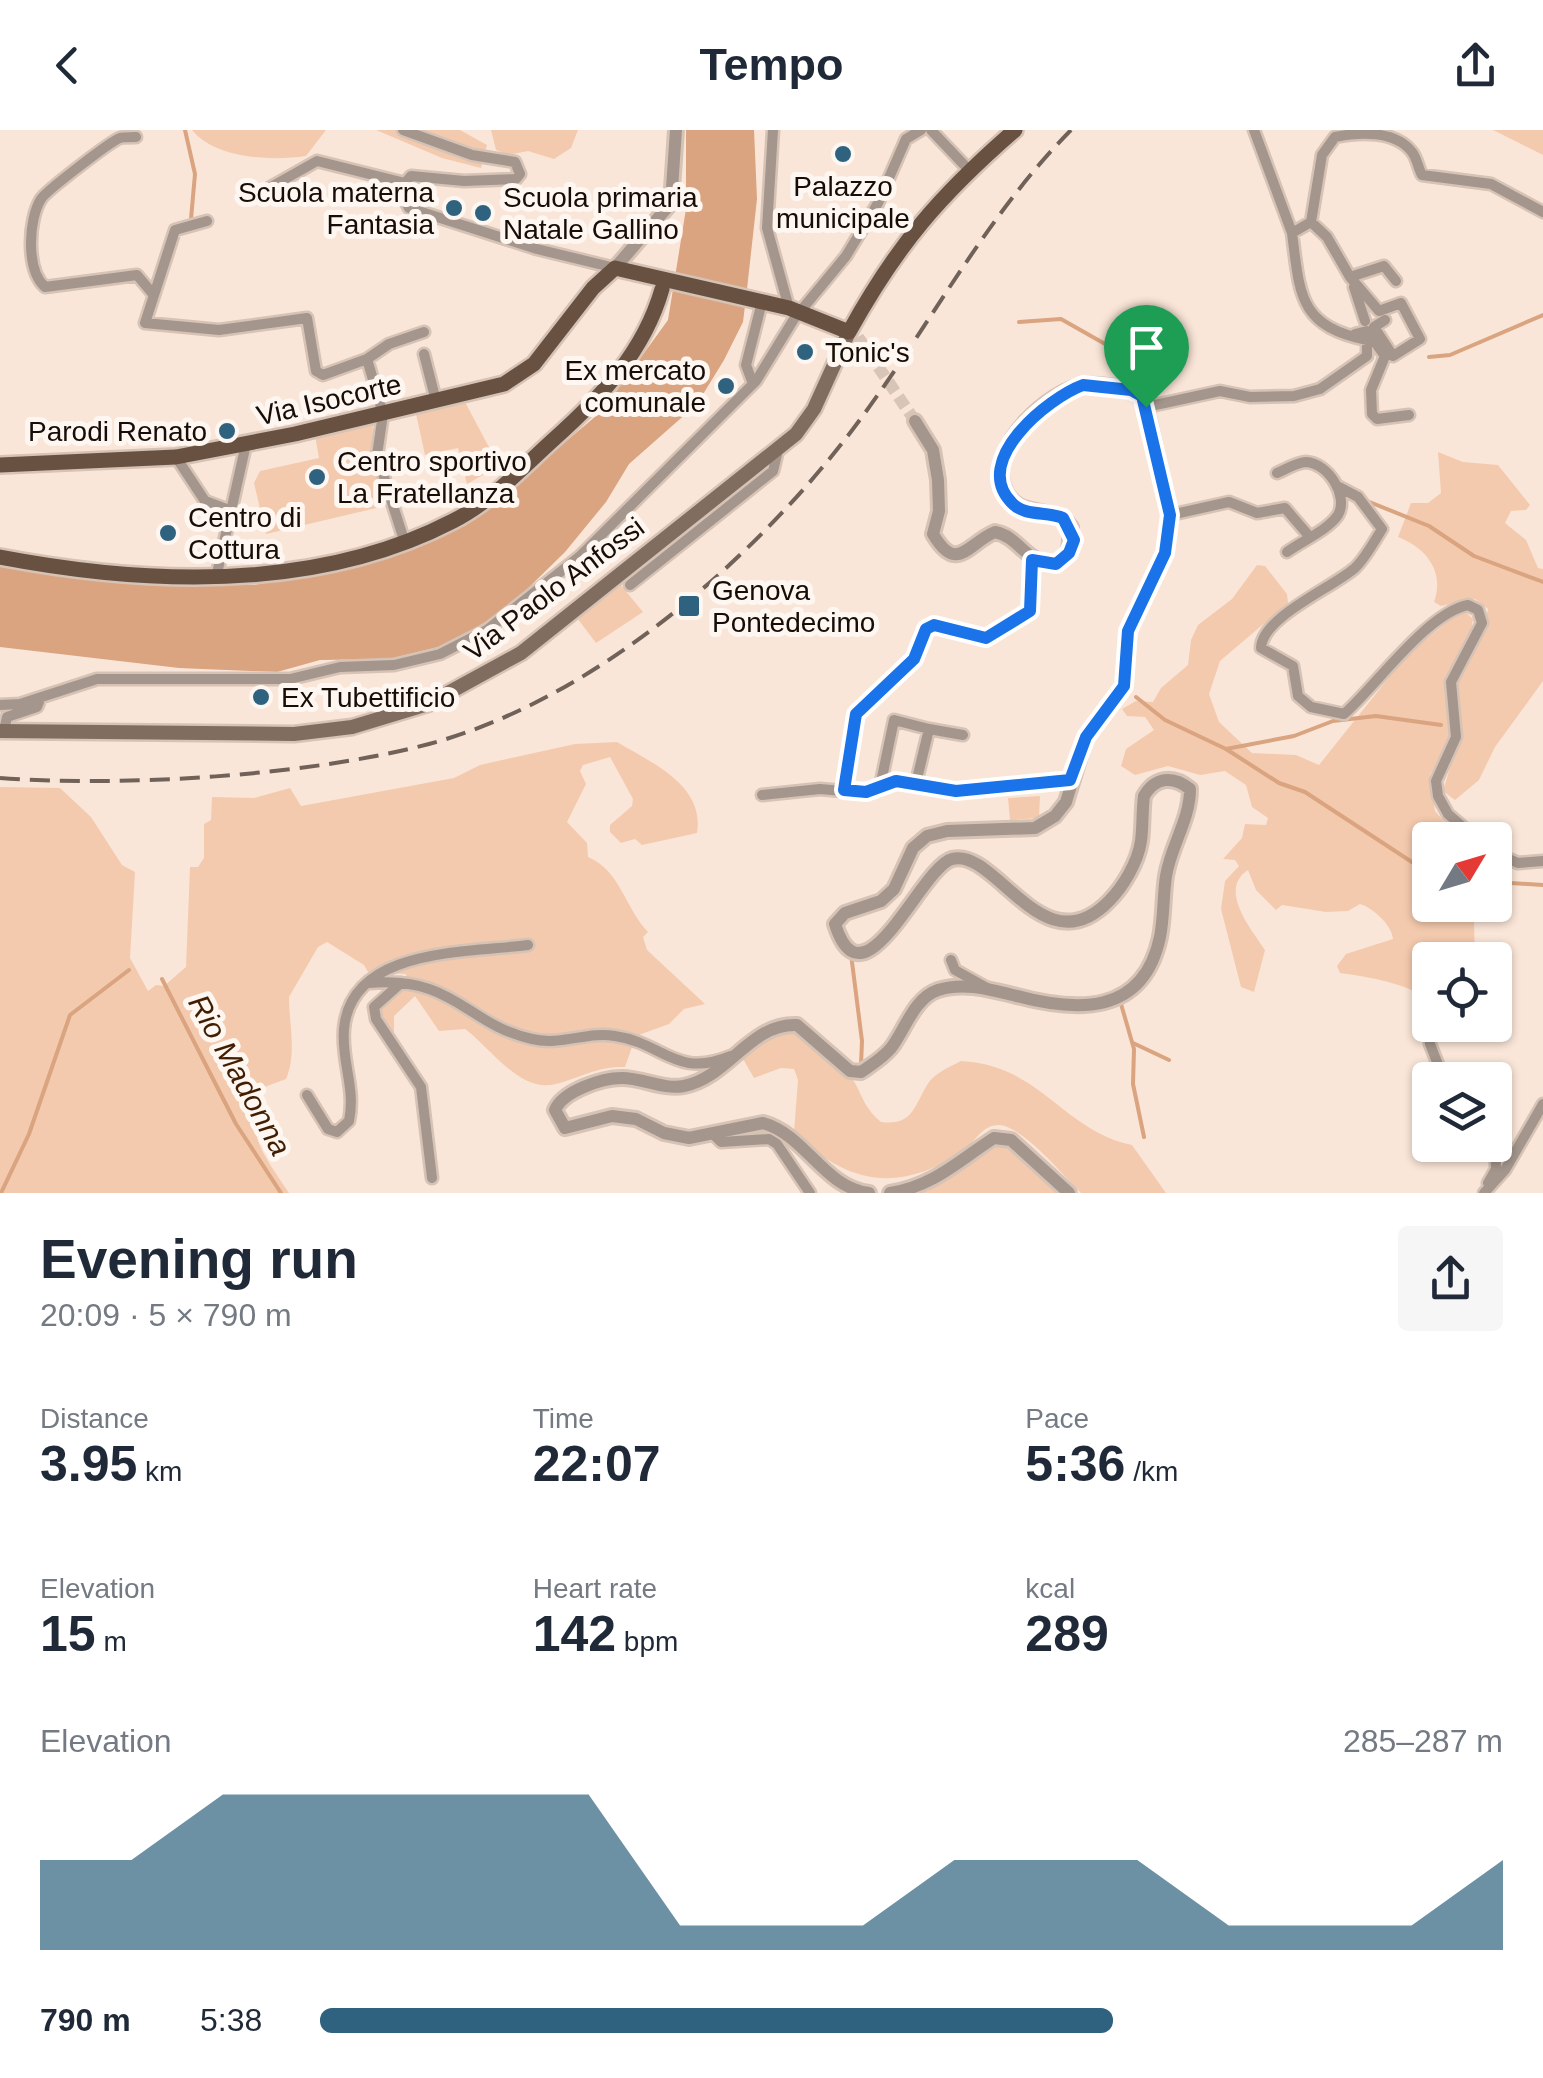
<!DOCTYPE html>
<html lang="en">
<head>
<meta charset="utf-8">
<style>
	body { margin:0; font-family:Helvetica,sans-serif; background:#f6f6f7; color:#1f2937; height:100vh; display:flex; flex-direction:column; font-size:38px; white-space:nowrap }
	* { box-sizing:border-box; margin:0 }
	p { font-size:32px; color:#747a83 }
	.icon { flex:none; width:55px; height:55px; fill:none; stroke:currentColor; stroke-width:2; stroke-linecap:round; stroke-linejoin:round }
	.map { position:relative; height:1063px; overflow:hidden }
	.drawer { display:flex; flex-direction:column; background:#fff; flex:1 }
	.drawer>* { flex:none }
	.needle { width:65px; rotate:52deg }
	.controls { position:absolute; left:1412px; top:692px; display:grid; gap:20px }
	.controls a { display:grid; place-items:center; width:100px; height:100px; border-radius:10px; background:#fff; box-shadow:0 2px 8px #0004; font-size:50px }
	.pin { position:absolute; display:grid; place-items:center; width:85px; height:85px; color:#fff; margin:-102px -42px; border-radius:50% 50% 50% 0; rotate:-45deg; box-shadow:0 0 10px #0007 }
	.pin .icon { rotate:45deg }
	.round { display:grid; place-items:center; flex:none; width:105px; height:105px; border-radius:10px; background:#f6f6f7 }
	.summary { display:flex; align-items:center; justify-content:space-between; height:170px; padding:0 40px }
	h1 { font-size:55px; font-weight:800; line-height:75px }
	.stats { display:grid; grid-template-columns:repeat(3,1fr); gap:15px; height:170px; padding:10px 40px }
	.stats div { display:grid; align-content:center }
	.stats b { font-size:50px; font-weight:800 }
	.stats small { font-size:28px; font-weight:400 }
	.stats p { font-size:28px }
	.chart { height:280px; padding:20px 40px }
	.chart p { display:flex; justify-content:space-between }
	.chart svg { width:100%; height:180px; margin-top:10px; fill:#2e627e; opacity:.7 }
	ul { padding:0 40px; list-style:none; font-size:32px }
	li { display:grid; grid-template-columns:160px 120px 1fr; align-items:center; height:75px }
	li i { height:25px; border-radius:12px; background:#2e627e }
	header { display:flex; justify-content:space-between; align-items:center; height:130px; padding:0 40px; background:#fff; font-size:45px; font-weight:800 }
	.map>svg:first-child { display:block }
	.green { fill:#f4caae }
	.water { fill:#d9a47f }
	.lines { fill:none; stroke-linecap:round; stroke-linejoin:round }
	.stream { stroke:#d9a47f; stroke-width:4 }
	.tertiary-tunnel { stroke:#d8c5b8; stroke-width:12; stroke-dasharray:12 6; stroke-linecap:butt }
	.minor-casing { stroke:#d6c3b6; stroke-width:15 }
	.tertiary-casing { stroke:#d6c3b6; stroke-width:18 }
	.secondary-casing { stroke:#d6c3b6; stroke-width:19 }
	.primary-casing { stroke:#d6c3b6; stroke-width:20 }
	.minor { stroke:#a4968c; stroke-width:10 }
	.tertiary { stroke:#a4968c; stroke-width:12 }
	.secondary { stroke:#816d60; stroke-width:14 }
	.primary { stroke:#685141; stroke-width:15 }
	.rail { stroke:#706259; stroke-width:4; stroke-dasharray:20 10; stroke-linecap:butt }
	.route-casing { stroke:#fff; stroke-width:20 }
	.route { stroke:#1a73e8; stroke-width:12 }
	.poi-dot { fill:#2e627e; stroke:#fdf6f1; stroke-width:4 }
	.labels { text-anchor:middle; dominant-baseline:central; stroke-width:10; stroke-linejoin:round; paint-order:stroke }
	.poi-label { font-size:28px; fill:#170c06; stroke:#fdf6f1; text-anchor:start }
	.street-label { font-size:28px; fill:#170c06; stroke:#fdf6f1 }
	.water-label { font-size:30px; font-style:italic; fill:#411e02; stroke:#fdf6f1 }
</style>
</head>
<body>
<header><svg class="icon" aria-label="back" viewBox="0 0 24 24"><path d="M15 5l-7 7 7 7"/></svg>Tempo<svg class="icon" aria-label="share" viewBox="0 0 24 24"><path d="M12 15V3M7 8l5-5 5 5M5 13v7h14v-7"/></svg></header>
<div class="map">
<svg width="1543" height="1063" viewBox="0 0 1543 1063">
	<rect width="100%" height="100%" fill="#fae6d8"/>
	<path class="green" d="M 192,0 L 326,0 L 306,26 C 272,31 215,29 192,0 Z
		M 376,0 L 460,0 L 487,15 L 481,38 L 442,28 Z
		M 491,0 L 578,0 L 571,18 L 554,29 L 528,21 L 508,25 L 496,20 Z
		M 1493,0 L 1543,0 L 1543,25 Z
		M 465,272 L 499,336 L 467,354 L 458,318 L 425,325 L 416,284 Z
		M 373,291 L 372,330 L 385,376 L 266,404 L 254,353 L 260,341 L 319,328 L 315,306 Z
		M 1438,322 L 1463,332 L 1498,335 L 1530,375 L 1526,380 L 1511,381 L 1505,393 L 1526,410 L 1538,438 L 1543,439 L 1543,551 L 1495,617 L 1479,650 L 1455,670 L 1443,661 L 1460,604 L 1458,554 L 1480,512 L 1488,479 L 1475,469 L 1441,476 L 1434,472 C 1445,441 1426,418 1398,407 L 1411,373 L 1428,373 L 1441,363 Z
		M 1257,435 L 1265,436 L 1287,464 L 1288,473 L 1220,531 L 1209,564 L 1219,592 L 1252,623 L 1296,625 L 1319,635 L 1406,526 L 1458,483 L 1467,483 L 1473,489 L 1470,507 L 1445,547 L 1450,608 L 1430,645 L 1435,681 L 1461,710 L 1430,710 L 1430,775 L 1481,775 L 1474,793 L 1475,830 L 1430,830 L 1430,871 C 1408,853 1368,847 1340,843 L 1337,836 L 1346,824 L 1393,809 C 1392,795 1373,778 1360,774 L 1348,781 L 1326,782 L 1282,775 L 1276,780 L 1256,760 L 1248,740 C 1217,760 1253,801 1265,820 L 1254,862 L 1241,857 L 1221,779 L 1225,751 L 1239,736 L 1235,730 L 1223,729 L 1242,708 L 1245,694 L 1266,695 L 1268,688 L 1252,677 L 1246,655 L 1225,641 L 1200,645 L 1168,636 L 1135,645 L 1121,636 L 1126,619 L 1154,600 L 1145,587 L 1127,586 L 1122,579 L 1136,571 L 1153,572 L 1161,558 L 1188,535 L 1191,510 L 1198,495 L 1232,469 Z
		M 620,454 L 643,482 L 596,513 L 577,488 Z
		M 617,612 C 652,633 705,655 697,703 L 642,715 L 635,709 L 621,713 L 610,702 L 610,695 L 632,676 L 633,669 L 610,627 L 583,635 L 580,641 L 586,654 L 567,692 L 587,713 L 588,727 C 620,740 625,778 648,802 L 643,807 L 647,820 L 705,874 L 684,879 L 669,894 L 636,906 L 625,937 C 598,936 582,947 556,954 C 520,964 489,916 465,899 L 439,901 L 415,866 L 394,886 L 394,902 L 387,901 L 379,881 L 407,851 L 406,844 L 368,842 L 364,835 L 327,812 L 318,817 L 289,867 C 289,893 297,924 286,949 L 259,959 C 242,1001 267,1029 289,1063 L 0,1063 L 0,657 L 60,658 L 91,687 L 122,735 L 135,742 L 130,828 L 148,861 L 156,855 L 164,856 L 186,837 L 190,737 L 198,737 L 204,728 L 204,694 L 211,690 L 212,667 L 254,668 L 290,658 L 301,676 L 454,648 L 480,635 L 575,614 Z
		M 1040,666 L 1039,688 L 1010,690 L 1008,668 Z
		M 786,900 C 801,903 848,941 855,953 C 863,968 866,980 881,992 C 912,996 914,977 927,955 C 934,943 950,937 961,931 C 1041,935 1062,1000 1132,1015 L 1166,1063 L 1081,1063 C 1064,1046 1023,997 1000,995 C 983,994 975,1011 964,1021 C 900,1063 848,1056 794,1002 L 798,950 L 794,939 L 781,938 L 754,948 L 743,929 L 758,914 Z
		M 998,1016 L 1009,1017 L 1058,1063 L 922,1063 Z"/>
	<path class="water" d="M 686,0 L 754,0 L 757,69 L 747,159 L 743,192 L 724,230 L 697,274 L 629,334 L 606,372 L 565,422 L 514,472 L 484,493 L 443,516 L 389,529 L 320,530 L 277,542 L 179,538 L 0,517 L 0,435 L 62,445 L 254,455 L 305,445 L 465,396 L 602,281 L 668,190 L 686,79 Z"/>
	<g class="lines">
		<path class="stream" d="M 185,0 L 195,44 L 191,89
			M 1019,192 L 1061,189 L 1128,227
			M 1429,227 L 1450,225 L 1543,185
			M 1367,371 L 1429,396 L 1474,426 L 1543,452
			M 1136,567 L 1165,590 L 1226,619 L 1279,653 L 1305,662 L 1421,738 L 1430,739
			M 1226,619 L 1294,606 L 1333,591 L 1376,586 L 1441,595
			M 1495,752 L 1543,755
			M 851,824 L 862,911 L 861,935
			M 162,849 L 236,994 L 281,1063
			M 1121,874 L 1134,919 L 1133,954 L 1144,1007
			M 1133,913 L 1169,930
			M 1,1063 L 29,1004 L 70,885 L 129,840"/>
		<path class="tertiary-tunnel" d="M 858,207 L 915,291"/>
		<g class="minor-casing">
			<path id="minor" d="M 403,0 L 472,25 L 515,32 L 520,44 L 516,49 L 464,51 L 411,46 L 399,60 L 409,78 L 537,119 L 615,138
				M 773,0 L 767,98 L 789,178
				M 931,0 L 969,40
				M 1254,0 L 1292,103
				M 136,7 C 134,7 122,7 120,8 C 111,11 46,61 41,69 C 28,90 26,140 45,157 L 137,145 L 153,164
				M 269,58 L 317,31 L 401,52
				M 207,91 L 175,100 L 145,193 L 219,200 L 307,188 L 316,241 L 323,245 L 367,229 L 383,284 L 377,325 L 404,410
				M 1311,92 L 1327,107 L 1350,147 L 1384,136 L 1396,151
				M 1350,147 L 1379,181 L 1401,173 L 1420,209 L 1393,226 L 1374,197 L 1385,190
				M 1354,157 L 1365,191
				M 1355,204 L 1367,201 L 1385,226 L 1371,260 L 1372,284 L 1377,289 L 1409,285
				M 424,224 L 436,271
				M 367,229 L 389,214 L 424,202
				M 753,254 L 746,235 L 762,172
				M 1146,277 L 1220,261 L 1250,267 L 1294,266 L 1320,259 L 1367,226 L 1367,210 C 1298,196 1300,164 1292,103 L 1311,92 L 1322,25 L 1335,7 C 1359,2 1395,0 1412,22 C 1417,28 1418,38 1422,45 L 1491,54 L 1543,82
				M 176,327 L 205,371 L 229,380
				M 1277,343 C 1285,340 1297,332 1306,332 C 1328,333 1349,366 1338,385 C 1328,400 1302,411 1287,422
				M 1339,357 L 1358,367 L 1382,399 C 1374,412 1366,427 1355,438 C 1332,458 1262,487 1261,518 L 1293,536 L 1298,566 L 1311,577 L 1344,584 C 1376,556 1427,483 1468,475 L 1478,480 L 1482,493 L 1451,552 L 1456,607 L 1436,651 L 1438,666 L 1448,684 L 1478,710
				M 1170,385 L 1229,372 L 1257,383 L 1285,378 L 1309,406
				M 216,448 L 246,314
				M 630,455 L 773,341 L 778,320
				M 0,575 L 20,574 L 97,549 L 290,549 L 340,537 L 394,535 L 440,524 L 487,500 L 579,427 L 756,251 L 794,189 L 846,126 L 878,73 L 906,9 L 921,0
				M 4,601 L 7,587 L 37,577 L 41,567
				M 916,653 L 929,599 L 963,605
				M 880,657 L 894,590 L 929,599
				M 844,659 L 856,584 L 914,529 L 927,499 L 934,495 L 986,508 L 1030,481 L 1032,430
				M 762,665 L 820,659 L 866,663 L 896,651 L 956,661 L 1070,651
				M 1495,723 L 1518,733 L 1543,731
				M 951,830 L 955,840 L 989,859
				M 369,853 C 456,846 465,894 532,909 C 561,916 588,901 615,906 C 664,913 675,949 731,926
				M 401,853 L 374,877 L 376,889 L 421,957 L 432,1048
				M 1426,886 L 1430,914 L 1444,950
				M 307,965 L 328,999 L 337,1002 L 349,991 C 356,958 341,931 344,899 C 351,817 468,823 528,815
				M 713,1004 L 721,1012 L 769,1009 L 777,1014 L 810,1063
				M 1488,1053 L 1496,1039 L 1495,996
				M 1484,1063 L 1505,1040 L 1543,974"/>
		</g>
		<g class="tertiary-casing">
			<path id="tertiary" d="M 615,138 L 671,73 L 676,0
				M 869,1063 C 823,1057 806,1005 763,993 L 689,1008 L 664,1003 L 636,989 L 612,986 L 565,998 L 555,980 C 563,961 602,948 622,948 C 643,948 663,960 684,956 C 729,947 750,893 797,895 L 850,941 L 861,942 C 871,935 883,928 891,918 C 905,900 914,868 938,860 C 963,852 988,859 1013,865 C 1075,882 1143,887 1160,807 C 1164,787 1163,766 1166,746 C 1171,715 1190,690 1190,659 C 1173,645 1155,647 1144,666 C 1142,681 1143,696 1141,711 C 1138,732 1123,757 1109,771 C 1043,839 996,717 952,729 C 921,737 863,884 835,794 L 845,783 L 881,771 L 894,759 L 913,718 L 927,706 L 947,701 L 1035,698 L 1055,686 L 1066,672 L 1086,607 L 1124,556 L 1128,501 L 1165,423 L 1170,385 L 1146,277 C 1140,262 1131,259 1116,257 C 1106,256 1095,254 1085,255 C 1049,260 989,316 1003,356 C 1016,392 1051,372 1071,397 L 1069,423 L 1056,433 C 1026,436 1021,407 995,402 C 968,413 957,445 933,404 L 939,381 L 938,350 L 933,320 L 915,291
				M 890,1063 C 934,1056 958,1031 994,1008 L 1011,1010 L 1069,1063"/>
		</g>
		<g class="secondary-casing">
			<path id="secondary" d="M 0,601 L 294,604 L 352,597 L 428,574 L 521,523 L 796,304 L 814,279 L 849,202"/>
		</g>
		<g class="primary-casing">
			<path id="primary" d="M 0,335 L 176,327 L 295,304 L 504,254 L 534,234 L 593,158 L 615,138 L 789,178 L 849,202 C 897,115 940,65 1015,0
				M 0,427 C 147,455 316,462 453,391 C 491,372 522,338 553,310 C 601,267 644,222 662,159"/>
		</g>
		<use href="#minor" class="minor"/>
		<use href="#tertiary" class="tertiary"/>
		<use href="#secondary" class="secondary"/>
		<use href="#primary" class="primary"/>
		<path class="rail" d="M 0,648 C 124,657 308,646 429,614 C 593,570 752,432 853,299 C 928,200 983,89 1071,0"/>
	</g>
	<g class="lines">
		<g class="route-casing">
			<path id="route" d="M 1083,255 L 1131,260 L 1142,266 L 1170,385 L 1165,423 L 1128,501 L 1124,556 L 1086,607 L 1070,650 L 956,661 L 896,651 L 866,662 L 844,660 L 856,584 L 914,529 L 926,499 L 934,495 L 986,508 L 1030,481 L 1032,430 L 1056,434 L 1069,423 L 1074,410 L 1063,388 C 1047,381 1025,387 1012,373 C 970,331 1048,268 1083,255 Z"/>
		</g>
		<use href="#route" class="route"/>
	</g>
	<g class="poi-dot">
		<circle cx="843" cy="24" r="10"/>
		<circle cx="454" cy="78" r="10"/>
		<circle cx="483" cy="83" r="10"/>
		<circle cx="805" cy="222" r="10"/>
		<circle cx="726" cy="256" r="10"/>
		<circle cx="227" cy="301" r="10"/>
		<circle cx="317" cy="347" r="10"/>
		<circle cx="168" cy="403" r="10"/>
		<rect x="677" y="464" width="24" height="24" rx="5"/>
		<circle cx="261" cy="567" r="10"/>
	</g>
	<g class="labels">
		<g class="poi-label">
			<text x="843" y="56" text-anchor="middle">Palazzo<tspan x="843" dy="32">municipale</tspan></text>
			<text x="434" y="62" text-anchor="end">Scuola materna<tspan x="434" dy="32">Fantasia</tspan></text>
			<text x="503" y="67">Scuola primaria<tspan x="503" dy="32">Natale Gallino</tspan></text>
			<text x="825" y="222">Tonic's</text>
			<text x="706" y="240" text-anchor="end">Ex mercato<tspan x="706" dy="32">comunale</tspan></text>
			<text x="207" y="301" text-anchor="end">Parodi Renato</text>
			<text x="337" y="331">Centro sportivo<tspan x="337" dy="32">La Fratellanza</tspan></text>
			<text x="188" y="387">Centro di<tspan x="188" dy="32">Cottura</tspan></text>
			<text x="712" y="460">Genova<tspan x="712" dy="32">Pontedecimo</tspan></text>
			<text x="281" y="567">Ex Tubettificio</text>
		</g>
		<g class="street-label">
			<text transform="translate(329 270) rotate(-13)">Via Isocorte</text>
			<text transform="translate(554 459) rotate(-37)">Via Paolo Anfossi</text>
		</g>
		<g class="water-label">
			<text transform="translate(240 945) rotate(61)">Rio Madonna</text>
		</g>
	</g>
</svg>
<div class="controls">
<a><svg class="needle" viewBox="-14 -14 28 28"><path d="M0-13l5 13h-10z" fill="#e53935"/><path d="M0 13l5-13h-10z" fill="#747a83"/></svg></a>
<a><svg class="icon" aria-label="locate" viewBox="0 0 24 24"><circle cx="12" cy="12" r="6"/><path d="M12 2v4M12 18v4M2 12h4M18 12h4"/></svg></a>
<a><svg class="icon" aria-label="layers" viewBox="0 0 24 24"><path d="M12 4l9 5-9 5-9-5zM3 14l9 5 9-5"/></svg></a>
</div>
<div class="pin" style="left:1146px;top:277px;background:#1e9e55"><svg class="icon" aria-label="arrive" viewBox="0 0 24 24"><path d="M6 21V4h12l-3 4 3 4H6"/></svg></div>
</div>
<section class="drawer">
<div class="summary"><div><h1>Evening run</h1><p>20:09 · 5 × 790 m</p></div><a class="round"><svg class="icon" aria-label="share" viewBox="0 0 24 24"><path d="M12 15V3M7 8l5-5 5 5M5 13v7h14v-7"/></svg></a></div>
<div class="stats">
<div><p>Distance</p><b>3.95<small> km</small></b></div>
<div><p>Time</p><b>22:07</b></div>
<div><p>Pace</p><b>5:36<small> /km</small></b></div>
</div>
<div class="stats">
<div><p>Elevation</p><b>15<small> m</small></b></div>
<div><p>Heart rate</p><b>142<small> bpm</small></b></div>
<div><p>kcal</p><b>289</b></div>
</div>
<div class="chart"><p><span>Elevation</span>285–287 m</p>
<svg viewBox="0 0 160 44" preserveAspectRatio="none"><path d="M0 44V22L10 22L20 6L30 6L40 6L50 6L60 6L70 38L80 38L90 38L100 22L110 22L120 22L130 38L140 38L150 38L160 22V44z"/></svg>
</div>
<ul>
<li><b>790 m</b>5:38<i style="width:67%"></i></li>
</ul>
</section>
</body>
</html>
